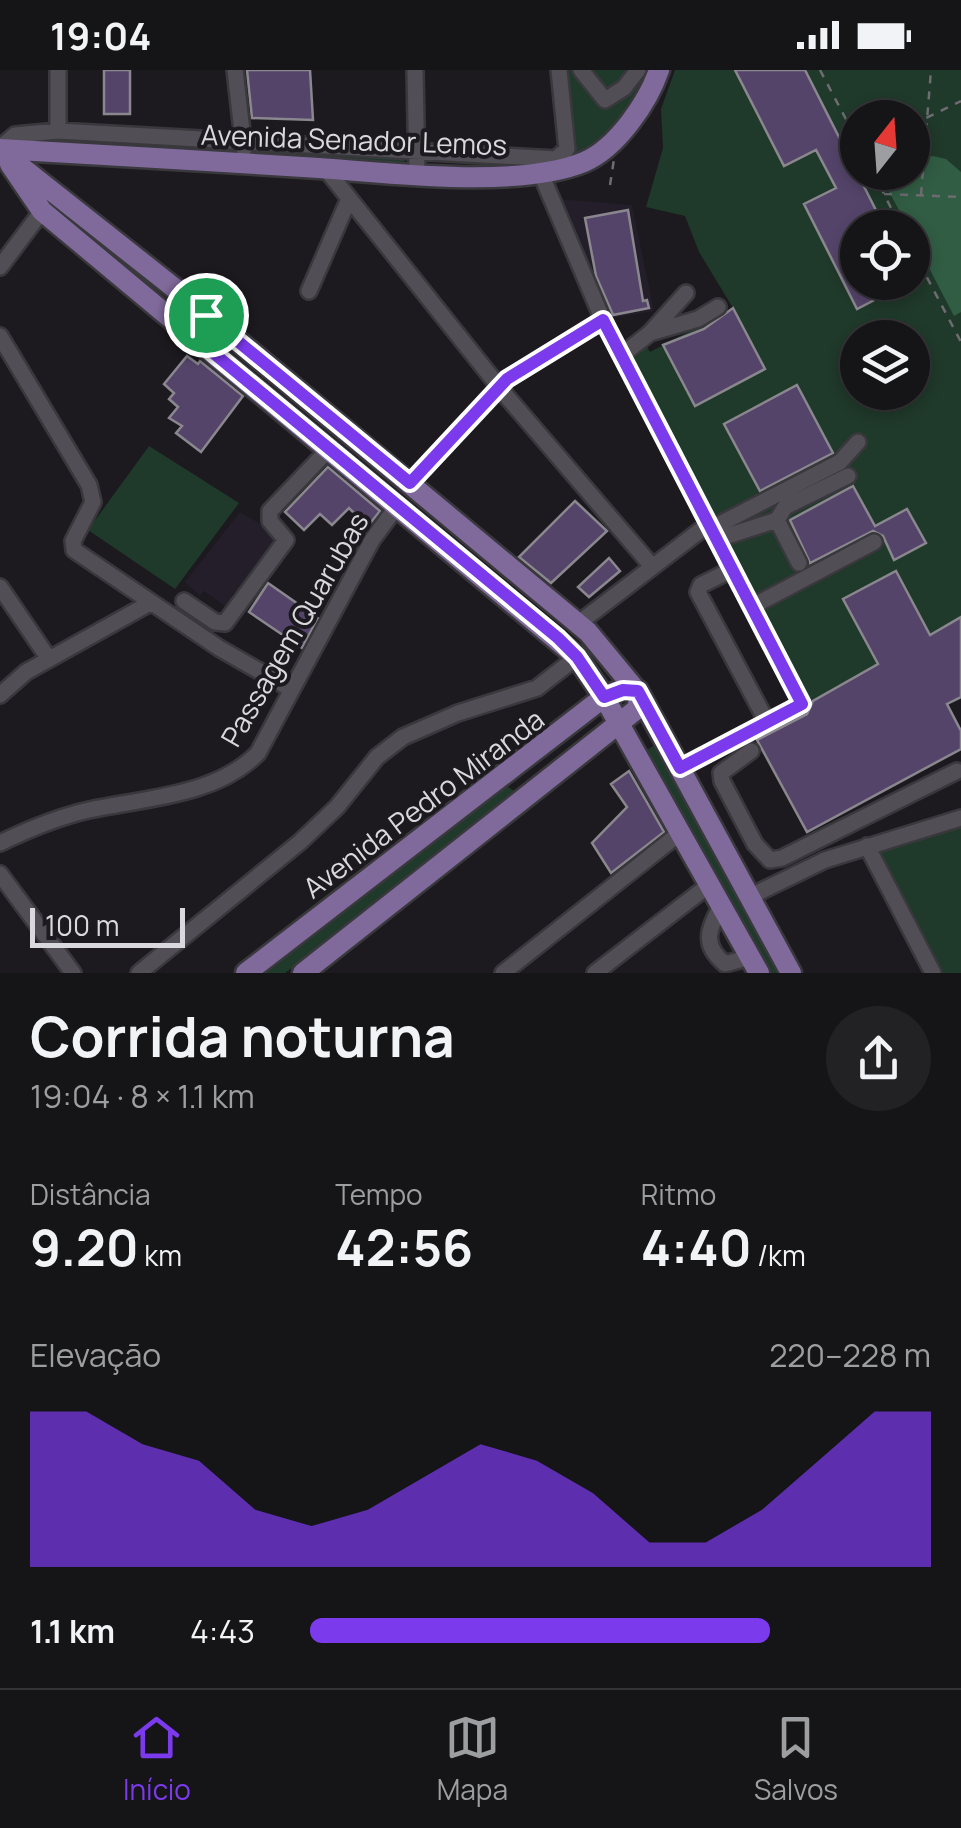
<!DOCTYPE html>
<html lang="pt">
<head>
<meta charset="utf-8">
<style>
	body { margin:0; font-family:Manrope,sans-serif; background:#222124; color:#f1f3f6; height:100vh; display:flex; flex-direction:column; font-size:38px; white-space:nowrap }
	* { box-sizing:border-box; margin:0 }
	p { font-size:32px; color:#9d9ea1 }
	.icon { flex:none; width:55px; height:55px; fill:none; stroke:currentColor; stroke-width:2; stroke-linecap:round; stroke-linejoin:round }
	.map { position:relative; height:903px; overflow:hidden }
	.details { display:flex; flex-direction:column; background:#151417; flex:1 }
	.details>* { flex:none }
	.needle { width:65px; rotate:17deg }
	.tools { position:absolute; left:840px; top:30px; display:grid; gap:20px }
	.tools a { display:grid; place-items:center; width:90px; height:90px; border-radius:50%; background:#151417; box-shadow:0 5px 15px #0003,0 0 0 2px #343336; font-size:50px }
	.scale { position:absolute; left:30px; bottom:25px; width:155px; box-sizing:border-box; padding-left:10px; border:5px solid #d9d8dc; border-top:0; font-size:28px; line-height:35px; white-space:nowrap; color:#d9d8dc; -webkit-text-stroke:8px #1c1a1f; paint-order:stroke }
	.pin { position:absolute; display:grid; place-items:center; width:85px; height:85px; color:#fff; margin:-42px; border:5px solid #fff; border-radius:50%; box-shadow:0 2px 10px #0007 }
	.round { display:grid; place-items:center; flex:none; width:105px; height:105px; border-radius:52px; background:#222124 }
	.summary { display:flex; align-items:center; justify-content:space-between; height:170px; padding:0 30px }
	h1 { font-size:55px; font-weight:700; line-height:75px }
	.metrics { display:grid; grid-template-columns:repeat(3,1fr); gap:15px; height:170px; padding:10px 30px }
	.metrics div { display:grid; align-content:center }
	.metrics b { font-size:50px; font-weight:700 }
	.metrics small { font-size:28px; font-weight:400 }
	.metrics p { font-size:28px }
	.chart { height:280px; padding:20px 30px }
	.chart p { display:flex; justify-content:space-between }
	.chart svg { width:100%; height:180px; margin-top:10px; fill:#7c3aed; opacity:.7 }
	ul { padding:0 30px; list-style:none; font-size:32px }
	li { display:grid; grid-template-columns:160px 120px 1fr; align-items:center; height:75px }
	li i { height:25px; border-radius:12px; background:#7c3aed }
	.status { display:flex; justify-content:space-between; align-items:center; height:70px; padding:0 50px; background:#151417; direction:ltr }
	.status svg { height:28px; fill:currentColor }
	.dock { display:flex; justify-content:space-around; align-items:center; height:140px; border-top:2px solid #343336; background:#151417; font-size:28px; color:#9d9ea1 }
	.dock a { display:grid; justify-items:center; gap:5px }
	.dock .selected { color:#7c3aed }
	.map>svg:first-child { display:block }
	.built { fill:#231e29 }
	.green { fill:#1f392a; fill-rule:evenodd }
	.water { fill:#315d44 }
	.building { fill:#54446a; stroke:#8a878e; stroke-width:2.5 }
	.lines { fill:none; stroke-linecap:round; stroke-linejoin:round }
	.minor-casing { stroke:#39383c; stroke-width:20 }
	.major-casing { stroke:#39383c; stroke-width:25 }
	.path { stroke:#6e6c71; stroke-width:2.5; stroke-dasharray:8 8; stroke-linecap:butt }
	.minor { stroke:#514e55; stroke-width:15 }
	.major { stroke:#7f6a9b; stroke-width:20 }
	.route-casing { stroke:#fff; stroke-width:20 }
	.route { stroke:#7c3aed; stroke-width:12 }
	.labels { text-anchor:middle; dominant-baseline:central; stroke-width:8; stroke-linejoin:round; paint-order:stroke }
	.street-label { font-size:28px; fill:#d9d8dc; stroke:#1c1a1f }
</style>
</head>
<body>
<div class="status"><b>19:04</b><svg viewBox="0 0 49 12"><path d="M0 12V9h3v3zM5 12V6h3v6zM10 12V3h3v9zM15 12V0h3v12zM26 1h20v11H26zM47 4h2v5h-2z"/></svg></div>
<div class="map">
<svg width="961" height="903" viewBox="0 0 961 903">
	<rect width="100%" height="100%" fill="#1c1a1f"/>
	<path class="built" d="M 557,129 L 632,135 L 654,241 L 608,249 Z
		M 240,442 L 276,463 L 278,471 L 232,525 L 229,539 L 204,521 L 200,526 L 185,512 Z"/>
	<path class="green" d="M 559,0 L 659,0 L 625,57 L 567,97 Z
		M 675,0 L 961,0 L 961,549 L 811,631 L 628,286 L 647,277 L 650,282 L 733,238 L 699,182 L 685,146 L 646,137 L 663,78 L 661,39 ZM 858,48 L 912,48 L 912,102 L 858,102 ZM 858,158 L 912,158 L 912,212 L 858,212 ZM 858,268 L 912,268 L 912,322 L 858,322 Z
		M 35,68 L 404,85 L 405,91 L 393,98 L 31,73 Z
		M 149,376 L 239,433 L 175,519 L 88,460 Z
		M 658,673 L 780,903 L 762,903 L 639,685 Z
		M 504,715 L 515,721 L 507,741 L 285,903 L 256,903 Z
		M 961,757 L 961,903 L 935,903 L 870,781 Z"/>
	<path class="water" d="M 933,86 L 946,89 L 961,102 L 961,242 L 954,246 L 913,167 L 912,158 L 908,157 L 879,103 L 912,102 L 913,88 Z"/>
	<path class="building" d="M 104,0 L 130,0 L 130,44 L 104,44 Z
		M 247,0 L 310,0 L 313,50 L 252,48 Z
		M 735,0 L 805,0 L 885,158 L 858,158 L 858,212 L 909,212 L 857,239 L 804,134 L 836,118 L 816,80 L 784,96 Z
		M 628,140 L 643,231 L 647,230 L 649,238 L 613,245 L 596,206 L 585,148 Z
		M 733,238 L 765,299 L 695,336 L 663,275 L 704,259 Z
		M 187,286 L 198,294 L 200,291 L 243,326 L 201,382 L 176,363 L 182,356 L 169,348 L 178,337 L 169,329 L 174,323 L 164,314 Z
		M 797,315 L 833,383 L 760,421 L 724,354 Z
		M 328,397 L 380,441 L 364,461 L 359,458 L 363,452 L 349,438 L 332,455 L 320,444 L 304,460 L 285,442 Z
		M 853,416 L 875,456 L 907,439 L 926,473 L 894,490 L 883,466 L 873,461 L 810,493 L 790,450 Z
		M 575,431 L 607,461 L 551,513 L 519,487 Z
		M 609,488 L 620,501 L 589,527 L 578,517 Z
		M 896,501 L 930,565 L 961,547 L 961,627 L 947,634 L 961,661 L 961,679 L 807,762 L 757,670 L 807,644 L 813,631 L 878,594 L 843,529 Z
		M 268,513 L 318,548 L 302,578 L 249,542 Z
		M 629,701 L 664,762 L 611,803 L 592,773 L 627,737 L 611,714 Z"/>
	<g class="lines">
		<g class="minor-casing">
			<path id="minor" d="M 235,0 L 244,79
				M 415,0 L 417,104
				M 581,0 L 605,30 L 624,18 L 638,0
				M 58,61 L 58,0
				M 0,78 L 15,65 L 58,61 L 556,89 L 567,79 L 559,0
				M 325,98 L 508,328 L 651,495
				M 541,104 L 603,250 L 802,634 L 679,698
				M 0,197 L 42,141
				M 309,221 L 348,131
				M 650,263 L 698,249 L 718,237
				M 0,266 L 89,415 L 93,432 L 73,471 L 74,480 L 219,578 L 289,618
				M 622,285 L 650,263 L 686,223
				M 410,413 L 507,309 L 603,250
				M 777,450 L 785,437 L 848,406
				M 712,458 L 840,392 L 858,372
				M 718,469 L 777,450 L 799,493
				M 733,499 L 701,515 L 698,522 L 767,652
				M 0,517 L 49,589
				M 184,531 L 215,552 L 225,553 L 286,470 L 270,451 L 270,441 L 330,378
				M 753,536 L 874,472
				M 579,553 L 710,453
				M 0,625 L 26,602 L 150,533
				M 751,681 L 721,703 L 722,711 L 755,774 L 770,790 L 782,788 L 957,701
				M 0,773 C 29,759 58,747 89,740 C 144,728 216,726 258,683 L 372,470 L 398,435
				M 867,776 L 933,903
				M 0,804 L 73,903
				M 749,827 L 825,790 L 961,748
				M 721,836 C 708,860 702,875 725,894 L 750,887
				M 139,903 L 300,772 L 337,737 L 377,687 L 403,667 L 458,643 L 537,618 L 577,587
				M 503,903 L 680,763
				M 595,903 L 709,815"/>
		</g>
		<g class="major-casing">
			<path id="major" d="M 0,79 C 106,85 213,91 319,98 C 391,103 518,119 584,92 C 617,78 648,32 659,0
				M 0,80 L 173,217 L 588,562 L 640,625 L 791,903
				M 10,94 L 42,141 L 577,587 L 604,627 L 759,903
				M 246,903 L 604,627 L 623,619 L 638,621
				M 303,903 L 637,639 L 640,625"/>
		</g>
		<path class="path" d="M 820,0 L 858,72
			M 912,55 L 961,31
			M 873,102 L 901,158
			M 610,115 L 614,89
			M 884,124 L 961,127
			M 921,125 L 931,0
			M 912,179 L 961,272"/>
		<use href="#minor" class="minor"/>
		<use href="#major" class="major"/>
	</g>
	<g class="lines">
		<g class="route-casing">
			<path id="route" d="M 206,245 L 410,413 L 507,309 L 603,250 L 802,634 L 680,698 L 638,621 L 623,620 L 604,627 L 577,587 L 558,568 L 188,262 L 193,252 Z"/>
		</g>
		<use href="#route" class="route"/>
	</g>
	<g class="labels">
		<g class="street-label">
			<text transform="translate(354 69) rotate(2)">Avenida Senador Lemos</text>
			<text transform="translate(294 559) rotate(-60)">Passagem Quarubas</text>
			<text transform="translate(423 733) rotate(-37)">Avenida Pedro Miranda</text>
		</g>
	</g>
</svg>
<div class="tools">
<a><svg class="needle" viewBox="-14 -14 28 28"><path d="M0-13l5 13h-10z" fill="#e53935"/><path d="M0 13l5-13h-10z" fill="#9d9ea1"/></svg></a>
<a><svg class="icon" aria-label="locate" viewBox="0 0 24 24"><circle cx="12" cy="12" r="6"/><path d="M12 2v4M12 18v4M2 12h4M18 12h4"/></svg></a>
<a><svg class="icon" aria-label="layers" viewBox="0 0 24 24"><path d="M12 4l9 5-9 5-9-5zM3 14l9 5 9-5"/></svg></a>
</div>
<div class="scale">100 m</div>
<div class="pin" style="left:206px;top:245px;background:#1e9e55"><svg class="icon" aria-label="arrive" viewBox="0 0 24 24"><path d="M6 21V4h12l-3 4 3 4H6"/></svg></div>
</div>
<section class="details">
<div class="summary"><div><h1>Corrida noturna</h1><p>19:04 · 8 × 1.1 km</p></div><a class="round"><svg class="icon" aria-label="share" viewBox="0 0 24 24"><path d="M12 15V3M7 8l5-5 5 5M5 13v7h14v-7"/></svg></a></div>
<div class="metrics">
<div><p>Distância</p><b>9.20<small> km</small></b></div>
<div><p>Tempo</p><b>42:56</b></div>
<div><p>Ritmo</p><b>4:40<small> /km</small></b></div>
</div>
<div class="chart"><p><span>Elevação</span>220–228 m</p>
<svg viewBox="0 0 160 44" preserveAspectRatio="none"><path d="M0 44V6L10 6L20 14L30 18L40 30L50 34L60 30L70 22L80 14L90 18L100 26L110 38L120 38L130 30L140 18L150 6L160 6V44z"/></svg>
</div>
<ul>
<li><b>1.1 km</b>4:43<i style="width:74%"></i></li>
</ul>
</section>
<nav class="dock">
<a class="selected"><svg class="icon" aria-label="home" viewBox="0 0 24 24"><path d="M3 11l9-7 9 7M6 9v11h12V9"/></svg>Início</a>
<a><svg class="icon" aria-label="map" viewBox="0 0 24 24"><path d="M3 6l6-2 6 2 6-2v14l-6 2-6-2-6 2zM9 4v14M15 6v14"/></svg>Mapa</a>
<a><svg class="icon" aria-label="saved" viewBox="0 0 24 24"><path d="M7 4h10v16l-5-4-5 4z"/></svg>Salvos</a>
</nav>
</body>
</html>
